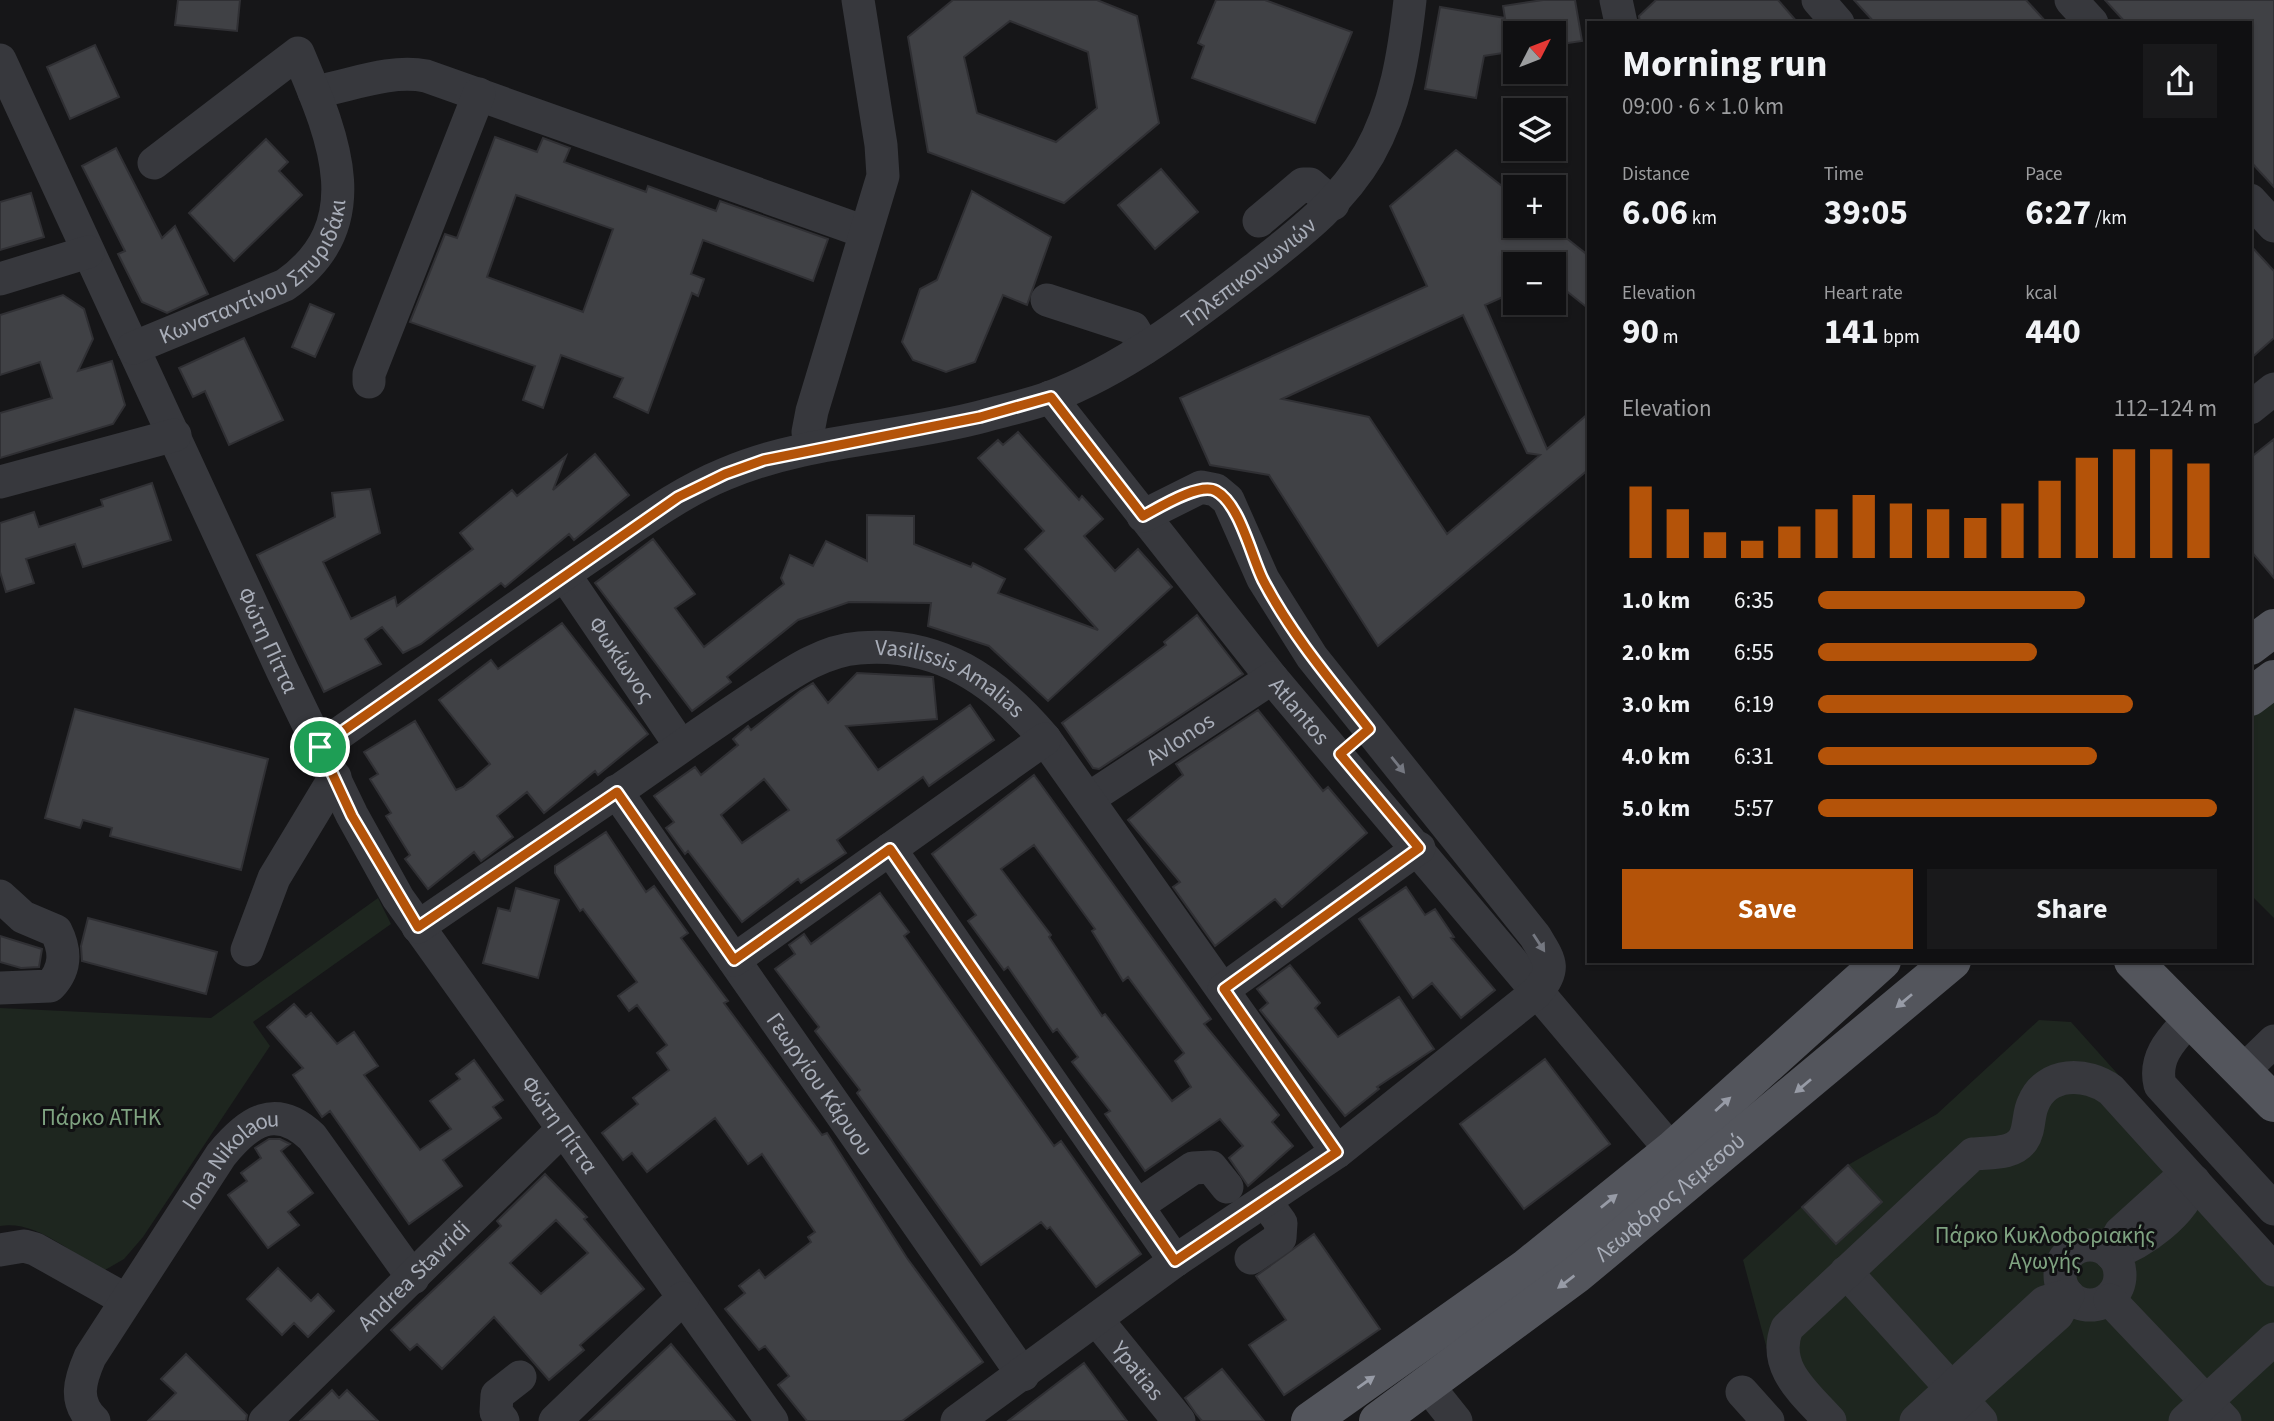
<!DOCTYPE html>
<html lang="en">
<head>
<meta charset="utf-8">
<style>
	body { margin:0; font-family:"Source Sans 3",sans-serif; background:#19191b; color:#f1f3f6; height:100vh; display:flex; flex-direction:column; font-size:26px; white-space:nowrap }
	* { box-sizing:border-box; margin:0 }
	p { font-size:23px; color:#9c9d9f }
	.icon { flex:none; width:38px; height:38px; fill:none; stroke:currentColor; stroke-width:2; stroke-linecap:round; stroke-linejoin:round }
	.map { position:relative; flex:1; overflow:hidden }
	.sheet { position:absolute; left:1587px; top:21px; width:665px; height:942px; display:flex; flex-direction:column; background:#101012; border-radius:0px; box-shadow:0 2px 5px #0004,0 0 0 2px #303032 }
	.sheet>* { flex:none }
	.needle { width:46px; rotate:48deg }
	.controls { position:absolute; left:1503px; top:21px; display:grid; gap:14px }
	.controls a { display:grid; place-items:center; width:63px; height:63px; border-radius:0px; background:#101012; box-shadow:0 2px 5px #0004,0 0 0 2px #303032; font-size:35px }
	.pin { position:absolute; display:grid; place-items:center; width:60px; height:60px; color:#fff; margin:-30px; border:4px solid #fff; border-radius:50%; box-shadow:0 2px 7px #0007 }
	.round { display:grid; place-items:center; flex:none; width:74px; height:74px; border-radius:0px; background:#19191b }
	.overview { display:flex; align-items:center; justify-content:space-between; height:119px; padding:0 35px }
	h1 { font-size:38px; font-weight:700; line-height:52px }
	.metrics { display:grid; grid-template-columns:repeat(3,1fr); gap:10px; height:119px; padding:7px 35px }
	.metrics div { display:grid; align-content:center }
	.metrics b { font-size:35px; font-weight:700 }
	.metrics small { font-size:19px; font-weight:400 }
	.metrics p { font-size:19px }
	.chart { height:196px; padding:14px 35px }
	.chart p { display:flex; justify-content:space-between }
	.chart svg { width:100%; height:126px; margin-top:7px; stroke:#b45309; stroke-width:6 }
	.cta { display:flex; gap:14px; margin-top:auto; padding:14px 35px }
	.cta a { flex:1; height:80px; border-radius:0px; background:#b45309; color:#fff; font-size:28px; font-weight:700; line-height:80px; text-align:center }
	.cta a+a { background:#19191b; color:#f1f3f6 }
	ul { padding:0 35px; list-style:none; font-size:23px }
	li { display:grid; grid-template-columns:112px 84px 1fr; align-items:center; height:52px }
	li i { height:18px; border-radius:9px; background:#b45309 }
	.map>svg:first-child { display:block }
	.green { fill:#1e261f }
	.building { fill:#404145; stroke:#303034; stroke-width:2; fill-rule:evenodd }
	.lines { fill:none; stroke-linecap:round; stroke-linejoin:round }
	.minor { stroke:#37383d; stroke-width:33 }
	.major { stroke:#53555c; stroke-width:38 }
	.oneway { fill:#757881 }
	.oneway2 { fill:#979ba6 }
	.route-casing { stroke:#fff; stroke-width:14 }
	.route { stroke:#b45309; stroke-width:9 }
	.labels { text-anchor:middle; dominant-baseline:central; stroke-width:6; stroke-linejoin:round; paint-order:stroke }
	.street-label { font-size:23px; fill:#a8adb8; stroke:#111113 }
	.park-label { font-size:23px; fill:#7fa381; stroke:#111113 }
</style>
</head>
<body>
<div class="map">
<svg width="2274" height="1421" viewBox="0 0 2274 1421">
	<rect width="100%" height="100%" fill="#161618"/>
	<path class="green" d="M 2274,700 L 2274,918 L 2251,895 L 2250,719 Z
		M 378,898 L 391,924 L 253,1022 L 270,1046 L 143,1237 L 124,1259 L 105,1270 C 71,1255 38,1220 0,1226 L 0,1008 L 211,1018 Z
		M 2039,1020 L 2071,1022 L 2274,1248 L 2274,1421 L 1813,1421 L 1775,1379 L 1743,1260 L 1848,1165 L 1937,1114 Z"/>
	<path class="building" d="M 178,0 L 240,0 L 237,31 L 175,25 Z
		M 953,0 L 1097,0 L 1137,16 L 1159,123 L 1064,203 L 928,152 L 908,37 ZM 1010,21 L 1088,52 L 1097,108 L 1056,142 L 977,113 L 964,57 Z
		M 1216,0 L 1265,0 L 1352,32 L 1315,123 L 1192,78 L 1204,46 L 1198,43 Z
		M 1543,0 L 1575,0 L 1582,41 L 1554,45 L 1554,33 L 1516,33 L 1516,51 L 1484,56 L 1476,98 L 1425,89 L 1440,7 L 1505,18 L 1503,6 Z
		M 1656,0 L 1778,0 L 1798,23 L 1640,23 L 1639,16 Z
		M 1854,0 L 2026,0 L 2047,23 L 1875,23 Z
		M 2105,0 L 2274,0 L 2274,187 L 2250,161 L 2250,23 L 2126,23 Z
		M 95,45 L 119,97 L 70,119 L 47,67 Z
		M 495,137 L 537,152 L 543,138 L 570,148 L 564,162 L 646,192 L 648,186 L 716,211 L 720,201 L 828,239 L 813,281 L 703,240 L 691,274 L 704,279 L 698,296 L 692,293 L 648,413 L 614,397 L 623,378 L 561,355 L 543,408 L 523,400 L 535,366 L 410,322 L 445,234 L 457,238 ZM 516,195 L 613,229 L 583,312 L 487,277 Z
		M 266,139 L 288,162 L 279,171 L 302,195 L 234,261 L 189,213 Z
		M 116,148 L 162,238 L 175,226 L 208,294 L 167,313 L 142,302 L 118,254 L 125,251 L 82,166 Z
		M 1456,150 L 1516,197 L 1516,226 L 1551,226 L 1589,256 L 1589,309 L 1554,281 L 1554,264 L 1516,264 L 1516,291 L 1485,305 L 1547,449 L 1589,413 L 1589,469 L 1378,646 L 1269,475 L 1210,465 L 1180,398 L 1427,286 L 1390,206 ZM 1463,315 L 1527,453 L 1540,455 L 1447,534 L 1369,417 L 1282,399 Z
		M 1161,169 L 1198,212 L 1155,249 L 1118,205 Z
		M 972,191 L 1051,237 L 1027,305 L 1003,295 L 975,362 L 946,372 L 913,360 L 902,342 L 920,289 L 937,280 Z
		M 31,193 L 44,237 L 0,250 L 0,202 Z
		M 2250,245 L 2274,271 L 2274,338 L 2250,359 Z
		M 63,295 L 84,309 L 93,339 L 78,371 L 112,361 L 125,405 L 113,424 L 0,458 L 0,413 L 52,398 L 40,362 L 0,375 L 0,315 Z
		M 310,304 L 334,314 L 315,357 L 292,347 Z
		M 244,338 L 283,420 L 229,445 L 205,391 L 193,397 L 179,368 Z
		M 1018,432 L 1079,500 L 1082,496 L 1103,519 L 1084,536 L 1115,571 L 1138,549 L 1172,587 L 1048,701 L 989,646 L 928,626 L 931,603 L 849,602 L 798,620 L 727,677 L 731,682 L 692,711 L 595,583 L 653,539 L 695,594 L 675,608 L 704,647 L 784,584 L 781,578 L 790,555 L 813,566 L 826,541 L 867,561 L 867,515 L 914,516 L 914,544 L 971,567 L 973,563 L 1005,579 L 998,593 L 1098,630 L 1025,549 L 1044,531 L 978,458 L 998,440 L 1003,445 Z
		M 2274,439 L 2274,578 L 2250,550 L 2250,458 Z
		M 595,454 L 629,495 L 574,540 L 569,534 L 505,587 L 501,583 L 421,644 L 403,653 L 382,627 L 365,639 L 381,664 L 324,692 L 257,555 L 335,517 L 332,493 L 370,489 L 380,533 L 323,562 L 351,619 L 395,597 L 397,606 L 473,549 L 460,533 L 512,490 L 517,496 L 566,456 L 553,490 Z
		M 152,483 L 171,540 L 83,567 L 75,544 L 26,559 L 34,583 L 6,592 L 0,572 L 0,523 L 34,512 L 39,527 L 103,506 L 101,500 Z
		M 1197,615 L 1243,674 L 1099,769 L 1093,768 L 1062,723 L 1166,645 L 1164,642 Z
		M 562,623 L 648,734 L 598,775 L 595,771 L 544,813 L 527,792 L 497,816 L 513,837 L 481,861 L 474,852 L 428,889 L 405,859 L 410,855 L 386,816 L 391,813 L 370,779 L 378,774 L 364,752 L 415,721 L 456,790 L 463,787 L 490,764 L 439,700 L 491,660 L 498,669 Z
		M 857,673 L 933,677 L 937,719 L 846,726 L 878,770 L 970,705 L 994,740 L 929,786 L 923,777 L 837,840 L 846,853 L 801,883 L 798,879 L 742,922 L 688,851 L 685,854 L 666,828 L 674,822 L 654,796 L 695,767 L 701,775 L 738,745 L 733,739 L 748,726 L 751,730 L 800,691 L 813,683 L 828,703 ZM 764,779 L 789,810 L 742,843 L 721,815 Z
		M 75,709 L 268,759 L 241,870 L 110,836 L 112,828 L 83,820 L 80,828 L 45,818 Z
		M 1258,710 L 1323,791 L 1328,787 L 1367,833 L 1282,907 L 1275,899 L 1215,946 L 1173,887 L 1180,882 L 1128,820 L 1183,775 L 1176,764 Z
		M 1034,775 L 1211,1019 L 1204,1024 L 1279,1115 L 1272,1122 L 1293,1146 L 1248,1186 L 1229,1158 L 1243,1146 L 1220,1119 L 1145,1171 L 1105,1114 L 1110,1111 L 1072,1062 L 1078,1057 L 1057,1029 L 1053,1032 L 1008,967 L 1004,970 L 968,921 L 976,915 L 932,854 ZM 1034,845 L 1095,929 L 1092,931 L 1123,981 L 1128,977 L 1184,1053 L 1175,1061 L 1191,1087 L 1172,1101 L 1105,1014 L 1102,1016 L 1049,937 L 1051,935 L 1001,869 Z
		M 606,832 L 646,892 L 654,886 L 688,933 L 681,938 L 728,1001 L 724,1003 L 822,1135 L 827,1133 L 907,1258 L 983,1362 L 902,1421 L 807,1421 L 778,1385 L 789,1376 L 765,1346 L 759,1350 L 725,1309 L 745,1293 L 739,1286 L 759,1270 L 765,1278 L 811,1242 L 808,1237 L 815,1232 L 762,1154 L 748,1164 L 715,1118 L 647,1172 L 632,1153 L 623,1160 L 602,1133 L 638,1104 L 633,1098 L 669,1070 L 657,1053 L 667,1045 L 637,1005 L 629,1011 L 618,996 L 637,982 L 583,909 L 580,911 L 555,873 L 555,866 Z
		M 1406,887 L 1425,915 L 1435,909 L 1454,937 L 1451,938 L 1495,990 L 1461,1018 L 1432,983 L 1413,998 L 1359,919 Z
		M 516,888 L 559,900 L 538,978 L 483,963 L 498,908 L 510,911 Z
		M 880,893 L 909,932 L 904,936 L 1054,1146 L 1061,1141 L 1141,1254 L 1096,1287 L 1050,1227 L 1047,1229 L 1041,1222 L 981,1265 L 857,1093 L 860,1090 L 815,1031 L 819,1027 L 775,969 L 795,954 L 789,945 L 804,934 L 811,944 Z
		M 88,918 L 217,952 L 206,994 L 82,961 L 81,946 Z
		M 0,936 L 42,949 L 39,967 L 21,968 L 0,962 Z
		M 1290,965 L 1320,1003 L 1315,1008 L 1338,1037 L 1399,997 L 1434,1049 L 1377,1087 L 1379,1089 L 1345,1116 L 1260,1010 L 1268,1003 L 1257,989 Z
		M 294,1004 L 306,1017 L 311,1013 L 337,1044 L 354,1032 L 378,1066 L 364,1075 L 420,1150 L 451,1129 L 430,1101 L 460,1079 L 456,1074 L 474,1060 L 503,1100 L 493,1107 L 501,1118 L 443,1160 L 462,1186 L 409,1224 L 330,1111 L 322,1117 L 293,1075 L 303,1068 L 267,1027 Z
		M 1545,1059 L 1610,1144 L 1524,1209 L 1460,1124 Z
		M 269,1139 L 280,1139 L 290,1144 L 281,1151 L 313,1193 L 288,1212 L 299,1225 L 268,1248 L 228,1195 L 247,1181 L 241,1173 L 261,1158 L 255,1148 Z
		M 1848,1165 L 1882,1202 L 1836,1244 L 1802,1207 Z
		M 545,1174 L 587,1217 L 584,1219 L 644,1289 L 580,1345 L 584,1350 L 549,1380 L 494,1317 L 442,1369 L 417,1344 L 410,1350 L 391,1330 L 501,1226 L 497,1221 ZM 556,1220 L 588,1253 L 541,1294 L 510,1263 Z
		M 1314,1234 L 1380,1329 L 1284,1395 L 1249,1345 L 1286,1320 L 1256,1276 Z
		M 278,1268 L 311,1301 L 318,1294 L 334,1311 L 308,1337 L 294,1323 L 282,1335 L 247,1299 Z
		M 671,1344 L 735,1421 L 589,1421 Z
		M 186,1354 L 247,1415 L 246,1421 L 148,1421 L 176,1393 L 161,1379 Z
		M 1084,1363 L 1127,1421 L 1008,1421 L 1064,1378 Z
		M 1222,1369 L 1252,1406 L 1264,1421 L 1202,1421 L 1196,1414 L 1185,1398 Z
		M 332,1390 L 339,1398 L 347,1390 L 378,1421 L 300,1421 Z"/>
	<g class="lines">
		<g class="minor">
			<path d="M 1616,0 L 1621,23"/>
			<path d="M 1818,0 L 1838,23"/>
			<path d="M 2071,0 L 2092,23"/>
			<path id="s1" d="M 0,60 L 282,670 L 352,815 L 398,898 L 772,1421"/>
			<path d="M 314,92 C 350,86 389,69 426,76 L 865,232"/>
			<path d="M 2250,200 L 2274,226"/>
			<path d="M 1259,221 L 1303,184 L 1310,184 L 1333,204"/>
			<path d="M 0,279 L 88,252"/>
			<path d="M 1047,300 L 1133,328 L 1145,348"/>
			<path id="s2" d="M 133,348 L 285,285 C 373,224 332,134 298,53 L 154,163"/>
			<path d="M 369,382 L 369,374 L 479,94"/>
			<path id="s3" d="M 1050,397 L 1272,678 L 1688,1170"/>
			<path d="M 2250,408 L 2274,389"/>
			<path d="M 808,432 L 812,411 L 883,176 L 881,145 L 858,0"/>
			<path d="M 0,482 L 175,435"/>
			<path id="s4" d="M 564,574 L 680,745"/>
			<path id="s5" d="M 320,747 C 410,684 498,619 589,557 C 633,528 676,494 725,474 C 807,439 899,439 984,416 C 1006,410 1030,405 1051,397 C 1127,368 1193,316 1257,267 C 1300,233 1341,202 1369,154 C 1396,106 1404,54 1410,0"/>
			<path id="s6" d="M 616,791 L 1023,1375"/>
			<path id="s7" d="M 1088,799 L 1272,678"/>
			<path d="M 890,849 L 1175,1261"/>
			<path d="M 0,896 L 23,917 L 56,931 C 66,951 66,969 50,986 L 0,988"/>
			<path id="s8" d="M 418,927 C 483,882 549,838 615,793 C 660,762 704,730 750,700 C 783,679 818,651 859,648 C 939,641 996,681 1045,739 L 1337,1152"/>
			<path d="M 247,950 L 274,878 L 335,777"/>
			<path d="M 734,960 L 1045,739"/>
			<path d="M 1224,989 L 1419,848"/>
			<path d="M 2190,1019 C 2173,1038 2153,1056 2160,1085 L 2274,1209"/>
			<path d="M 2243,1071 L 2274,1041"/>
			<path d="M 2194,1181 C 2183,1214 2143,1243 2111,1254 L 2120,1233 L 2174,1184 Z"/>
			<path d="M 1137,1206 L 1193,1168 L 1211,1167 L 1227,1187"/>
			<circle cx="2090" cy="1275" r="30"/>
			<path d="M 0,1250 L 24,1246 L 35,1249 L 126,1300"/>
			<path d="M 1251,1258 L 1280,1238 L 1281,1223 L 1265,1201"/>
			<path d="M 1846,1272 L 1981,1421"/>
			<path d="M 2110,1300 L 2225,1421"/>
			<path id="s9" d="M 1097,1320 L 1179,1421"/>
			<path d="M 1428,1386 L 1456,1421"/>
			<path d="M 1742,1392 L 1768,1421"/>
			<path id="s10" d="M 94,1421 C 73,1402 80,1380 90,1357 L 221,1155 C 248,1122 275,1102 312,1137 L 413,1278"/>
			<path id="s11" d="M 265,1421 L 563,1129"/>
			<path d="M 503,1421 L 496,1412 L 497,1395 L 520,1377"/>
			<path d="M 555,1421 L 683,1298"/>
			<path d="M 957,1421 L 1175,1261 L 1337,1152 L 1537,992 C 1557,968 1550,961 1535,936 L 1312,657 L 1263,579 L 1228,500 L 1216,490 L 1201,487 L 1143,516"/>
			<path d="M 1830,1421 C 1806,1394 1771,1368 1787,1328 L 1973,1154 C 1990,1152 2012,1155 2023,1140 C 2030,1130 2028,1114 2033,1104 C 2046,1071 2087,1072 2111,1090 L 2274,1270"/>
			<path d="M 1916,1421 L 2045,1302 L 2068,1295 L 2057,1315 L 1938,1421"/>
			<path d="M 2185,1421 L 2274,1339"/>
		</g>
		<g class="major">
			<path d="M 2250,646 L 2274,628"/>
			<path d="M 2250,697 L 2274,679"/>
			<path d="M 2133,961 L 2274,1103"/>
			<path d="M 1310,1421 L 1526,1268 L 1672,1150 L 1882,961"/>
			<path id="s12" d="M 1378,1421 L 1577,1274 L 1952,961"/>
		</g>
	</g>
	<defs><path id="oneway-solid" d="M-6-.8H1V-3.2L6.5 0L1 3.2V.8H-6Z" transform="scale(1.75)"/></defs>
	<g class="oneway">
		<use href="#oneway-solid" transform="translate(1398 765) rotate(51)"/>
		<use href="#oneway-solid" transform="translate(1539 943) rotate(57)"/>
	</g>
	<g class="oneway2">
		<use href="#oneway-solid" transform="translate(1904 1001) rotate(140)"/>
		<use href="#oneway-solid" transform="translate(1803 1086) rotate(140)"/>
		<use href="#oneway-solid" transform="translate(1723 1104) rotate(-42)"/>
		<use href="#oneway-solid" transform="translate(1609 1201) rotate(-39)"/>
		<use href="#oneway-solid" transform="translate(1566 1282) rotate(143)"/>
		<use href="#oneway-solid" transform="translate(1366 1382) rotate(-35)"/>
	</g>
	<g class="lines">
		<g class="route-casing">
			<path id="route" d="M 1051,397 L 1143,516 C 1160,507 1200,482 1216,491 C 1240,504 1251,556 1263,580 C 1291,634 1331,681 1369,729 L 1340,754 L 1419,848 L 1224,989 L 1337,1152 L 1175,1261 L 890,849 L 734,960 L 617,792 L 418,927 L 352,816 L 320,747 L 678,497 L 725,474 L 764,460 L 980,417 Z"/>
		</g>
		<use href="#route" class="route"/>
	</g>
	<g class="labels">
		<g class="street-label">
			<text stroke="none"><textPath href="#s2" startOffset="149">Κωνσταντίνου Σπυριδάκι</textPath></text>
			<text stroke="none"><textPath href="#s5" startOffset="1059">Τηλεπικοινωνιών</textPath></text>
			<text stroke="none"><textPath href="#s1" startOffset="639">Φώτη Πίττα</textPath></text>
			<text stroke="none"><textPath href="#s4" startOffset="103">Φωκίωνος</textPath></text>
			<text stroke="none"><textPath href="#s8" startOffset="623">Vasilissis Amalias</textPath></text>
			<text stroke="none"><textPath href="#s3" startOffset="401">Atlantos</textPath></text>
			<text stroke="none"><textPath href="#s7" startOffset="110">Avlonos</textPath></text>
			<text stroke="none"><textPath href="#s6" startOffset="357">Γεωργίου Κάρυου</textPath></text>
			<text stroke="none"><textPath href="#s1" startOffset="1206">Φώτη Πίττα</textPath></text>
			<text stroke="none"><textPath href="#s10" startOffset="315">Iona Nikolaou</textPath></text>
			<text stroke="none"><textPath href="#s12" startOffset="368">Λεωφόρος Λεμεσού</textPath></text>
			<text stroke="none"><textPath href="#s11" startOffset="208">Andrea Stavridi</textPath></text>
			<text stroke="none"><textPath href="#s9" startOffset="65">Ypatias</textPath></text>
		</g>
		<g class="park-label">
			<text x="101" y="1117">Πάρκο ΑΤΗΚ</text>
			<text x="2045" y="1235">Πάρκο Κυκλοφοριακής<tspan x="2045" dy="26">Αγωγής</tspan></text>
		</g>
	</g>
</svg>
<div class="controls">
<a><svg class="needle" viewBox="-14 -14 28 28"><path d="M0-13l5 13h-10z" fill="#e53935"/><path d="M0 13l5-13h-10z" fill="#9c9d9f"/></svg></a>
<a><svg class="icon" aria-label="layers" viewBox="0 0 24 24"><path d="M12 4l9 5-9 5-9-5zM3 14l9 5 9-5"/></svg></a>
<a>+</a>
<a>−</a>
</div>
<div class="pin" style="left:320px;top:747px;background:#1e9e55"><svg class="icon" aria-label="arrive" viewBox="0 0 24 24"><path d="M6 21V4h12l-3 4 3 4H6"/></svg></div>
<section class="sheet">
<div class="overview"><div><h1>Morning run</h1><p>09:00 · 6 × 1.0 km</p></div><a class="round"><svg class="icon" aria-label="share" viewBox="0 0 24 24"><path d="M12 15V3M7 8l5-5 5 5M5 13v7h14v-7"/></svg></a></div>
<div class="metrics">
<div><p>Distance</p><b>6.06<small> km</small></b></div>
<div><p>Time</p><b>39:05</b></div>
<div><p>Pace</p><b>6:27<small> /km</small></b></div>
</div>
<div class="metrics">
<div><p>Elevation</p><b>90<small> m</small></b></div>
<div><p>Heart rate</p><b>141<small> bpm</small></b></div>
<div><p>kcal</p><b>440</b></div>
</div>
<div class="chart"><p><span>Elevation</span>112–124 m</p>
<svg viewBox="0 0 160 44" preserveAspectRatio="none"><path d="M5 44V19M15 44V27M25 44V35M35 44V38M45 44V33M55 44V27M65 44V22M75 44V25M85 44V27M95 44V30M105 44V25M115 44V17M125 44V9M135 44V6M145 44V6M155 44V11"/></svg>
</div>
<ul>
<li><b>1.0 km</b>6:35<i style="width:67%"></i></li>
<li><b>2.0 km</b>6:55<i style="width:55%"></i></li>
<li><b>3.0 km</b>6:19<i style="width:79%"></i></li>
<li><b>4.0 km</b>6:31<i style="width:70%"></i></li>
<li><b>5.0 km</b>5:57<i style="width:100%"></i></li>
</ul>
<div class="cta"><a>Save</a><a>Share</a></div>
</section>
</div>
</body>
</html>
